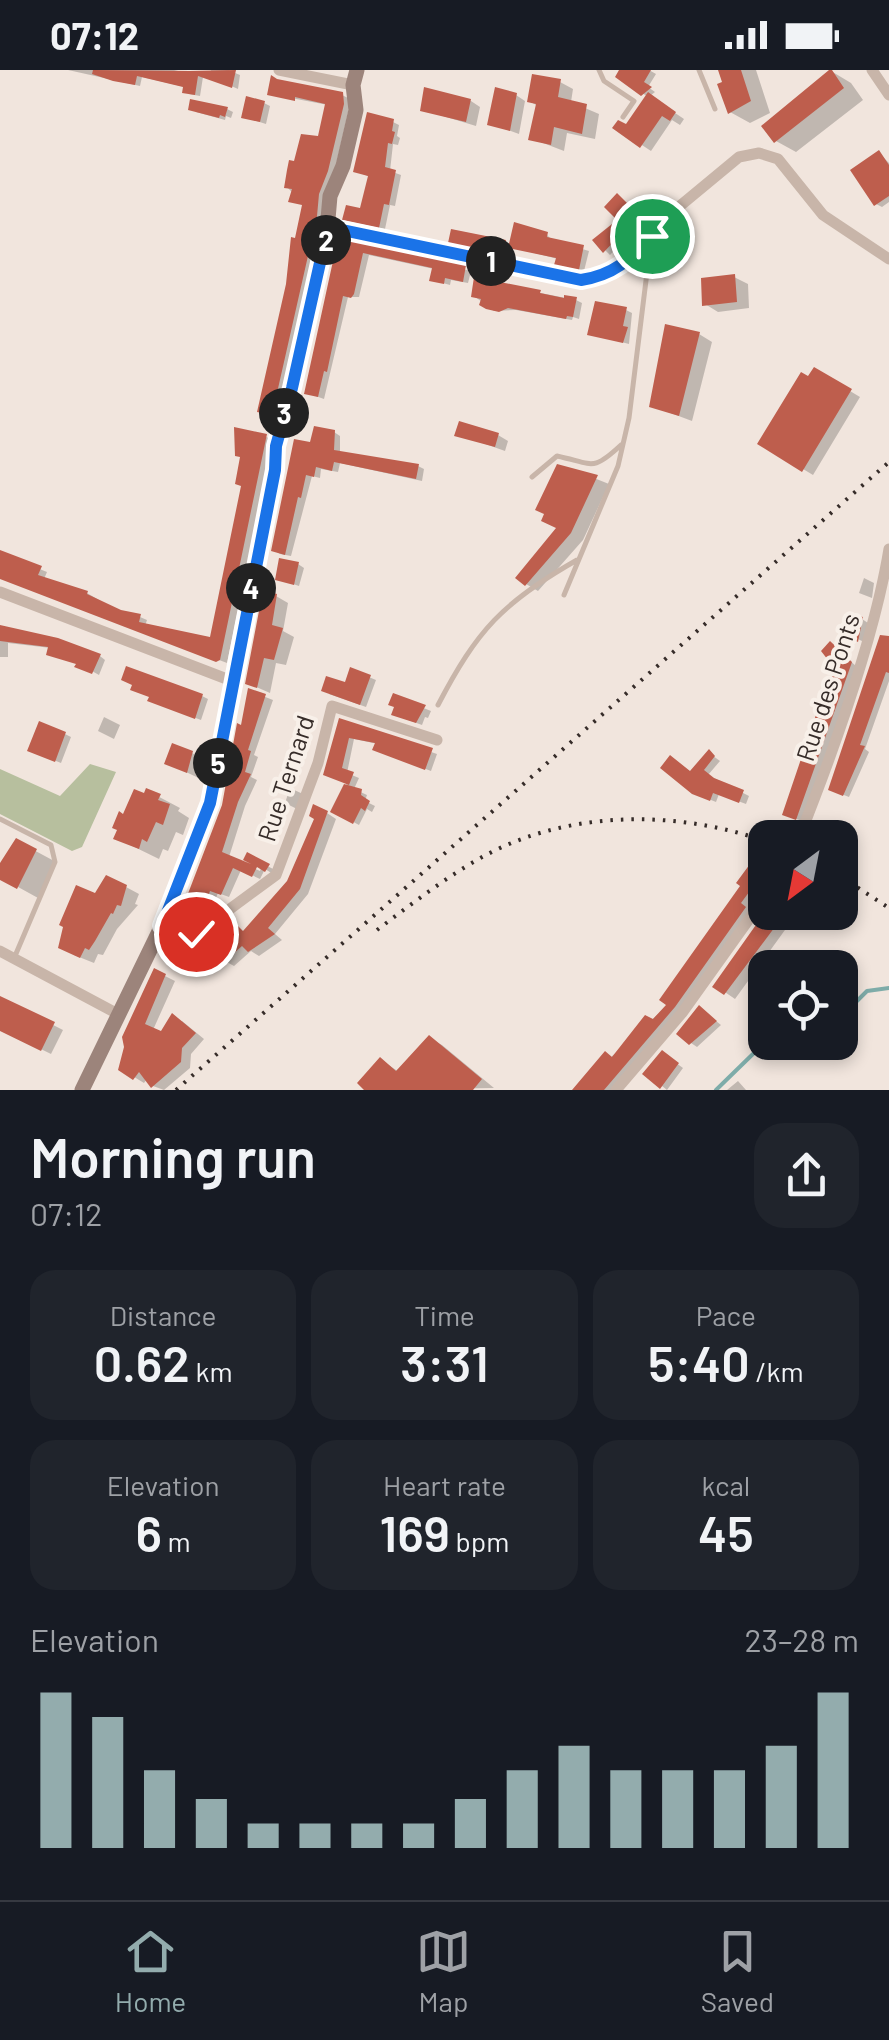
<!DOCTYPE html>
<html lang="en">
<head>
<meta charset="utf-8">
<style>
	body { margin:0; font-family:Barlow,sans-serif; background:#20242c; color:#f1f3f6; height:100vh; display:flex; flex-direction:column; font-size:38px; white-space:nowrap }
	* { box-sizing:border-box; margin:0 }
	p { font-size:32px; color:#9ea1a6 }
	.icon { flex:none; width:55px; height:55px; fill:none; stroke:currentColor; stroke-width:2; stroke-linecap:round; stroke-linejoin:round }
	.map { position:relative; height:1020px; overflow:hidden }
	.details { display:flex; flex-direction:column; background:#171b24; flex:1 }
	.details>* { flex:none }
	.needle { width:65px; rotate:212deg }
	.fabs { position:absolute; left:748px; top:750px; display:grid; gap:20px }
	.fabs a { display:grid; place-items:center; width:110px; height:110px; border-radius:20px; background:#171b24; box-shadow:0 5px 15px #0003; font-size:50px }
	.pin { position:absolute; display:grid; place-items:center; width:85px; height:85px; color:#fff; margin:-42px; border:5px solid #fff; border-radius:50%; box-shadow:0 2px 10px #0007 }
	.km { position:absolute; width:50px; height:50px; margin:-25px; border-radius:50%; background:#222; color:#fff; font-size:28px; line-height:50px; text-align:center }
	.round { display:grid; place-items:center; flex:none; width:105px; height:105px; border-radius:30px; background:#20242c }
	.summary { display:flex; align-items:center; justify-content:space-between; height:170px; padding:0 30px }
	h1 { font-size:55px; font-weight:600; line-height:75px }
	.stats { display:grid; grid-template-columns:repeat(3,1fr); gap:15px; height:170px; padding:10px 30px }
	.stats div { display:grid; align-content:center; border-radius:25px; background:#20242c; text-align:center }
	.stats b { font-size:50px; font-weight:600 }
	.stats small { font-size:28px; font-weight:400 }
	.stats p { font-size:28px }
	.chart { height:280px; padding:20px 30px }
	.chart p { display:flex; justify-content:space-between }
	.chart svg { width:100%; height:180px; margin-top:10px; stroke:#93acad; stroke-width:6 }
	.status { display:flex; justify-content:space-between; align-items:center; height:70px; padding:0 50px; background:#171b24; direction:ltr }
	.status svg { height:28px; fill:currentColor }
	.menu { display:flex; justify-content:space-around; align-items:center; height:140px; border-top:2px solid #363941; background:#171b24; font-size:28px; color:#9ea1a6 }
	.menu a { display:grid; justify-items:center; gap:5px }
	.menu .selected { color:#93acad }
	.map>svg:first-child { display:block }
	.green { fill:#b7bf9e }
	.shadow { fill:#0003 }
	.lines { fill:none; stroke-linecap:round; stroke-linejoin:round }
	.stream { stroke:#7eaca9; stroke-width:4 }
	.building { fill:#be5e4d }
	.lane { stroke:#c8b5a9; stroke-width:5 }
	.street { stroke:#c8b5a9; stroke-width:11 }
	.secondary { stroke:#9c847b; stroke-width:15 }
	.rail { stroke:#362c29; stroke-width:4; stroke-dasharray:2.5 8; stroke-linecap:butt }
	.route-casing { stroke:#fff; stroke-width:20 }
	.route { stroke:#1a73e8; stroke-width:12 }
	.labels { text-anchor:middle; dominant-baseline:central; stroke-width:8; stroke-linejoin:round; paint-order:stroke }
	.street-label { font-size:25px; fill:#362c29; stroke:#f8f0e9 }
</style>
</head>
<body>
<div class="status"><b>07:12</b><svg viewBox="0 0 49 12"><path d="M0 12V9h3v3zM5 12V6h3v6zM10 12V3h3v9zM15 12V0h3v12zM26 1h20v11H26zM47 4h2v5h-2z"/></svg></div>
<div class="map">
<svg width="889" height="1020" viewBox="0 0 889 1020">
	<rect width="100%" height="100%" fill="#f1e5dd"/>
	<path class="green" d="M 90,694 L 116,702 L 82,777 L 72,781 L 0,744 L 0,699 L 60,726 Z"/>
	<path class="shadow" d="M 68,0 L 174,0 L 203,7 L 200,26 L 189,24 L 185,17 L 142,7 L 140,16 Z
		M 211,0 L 228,0 L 240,5 L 238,19 L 209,6 Z
		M 622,0 L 649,0 L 656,4 L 648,17 L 655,22 L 650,26 L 684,49 L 680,55 L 672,50 L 651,81 L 616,58 L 627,57 L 648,27 L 618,6 Z
		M 721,0 L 756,0 L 770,43 L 750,53 L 730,42 Z
		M 831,1 L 851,13 L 863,30 L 796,82 L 776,71 Z
		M 560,12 L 573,19 L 571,32 L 599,44 L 595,69 L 567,63 L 564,81 L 530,68 L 538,36 L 529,31 Z
		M 426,21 L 471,31 L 480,37 L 476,56 L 423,40 Z
		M 270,24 L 342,25 L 348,28 L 349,38 L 278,347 L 260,340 L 304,135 L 287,117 L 295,94 L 319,68 L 328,35 Z
		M 516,25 L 525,31 L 519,64 L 489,53 Z
		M 264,33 L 270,36 L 266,54 L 244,47 Z
		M 227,39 L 233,42 L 231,48 L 226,46 L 225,50 L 196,42 Z
		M 393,52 L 399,55 L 397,66 L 400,68 L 398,75 L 393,74 L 390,101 L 401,105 L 395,136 L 390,135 L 385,159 L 350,152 L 345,149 L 362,141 L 370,107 L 356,101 Z
		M 879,83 L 889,93 L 889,132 L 882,137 L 876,134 Z
		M 623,130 L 643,150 L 610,185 L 595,170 L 621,150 Z
		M 547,165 L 552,170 L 589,181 L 584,201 L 563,197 L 557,194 L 558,189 L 511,177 L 509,186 L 457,175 L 505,172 L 511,175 Z
		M 340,171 L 471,201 L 468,213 L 451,210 L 450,215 L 432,210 L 434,199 L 369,185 L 359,227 L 348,227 L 324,329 L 307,323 Z
		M 734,207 L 748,214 L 749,238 L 718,242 L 705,234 Z
		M 476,210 L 576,230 L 582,233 L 579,249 L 573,247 L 572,250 L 516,240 L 494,241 L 474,226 Z
		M 626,240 L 632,243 L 629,274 L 590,264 Z
		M 699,264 L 712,272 L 692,351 L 652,336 Z
		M 815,300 L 860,327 L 813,405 L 760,373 Z
		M 334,362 L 340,366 L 340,383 L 418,396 L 424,399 L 422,411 L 340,393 L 338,402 L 321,399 L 320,408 L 312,406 L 291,486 L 280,484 L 274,480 L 312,375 Z
		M 457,364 L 498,365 L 508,371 L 505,381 Z
		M 266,367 L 273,370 L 227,593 L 0,506 L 0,483 L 47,502 L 44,509 L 87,523 L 121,543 L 140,547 L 147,550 L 145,556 L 212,570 Z
		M 569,398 L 609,414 L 583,470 L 538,521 L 526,514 L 559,458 Z
		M 298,494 L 304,498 L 299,516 L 278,509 Z
		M 864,508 L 874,513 L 872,528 L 859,523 Z
		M 276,526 L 288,533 L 283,561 L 294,567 L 286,595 L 276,593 L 270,623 L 247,613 Z
		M 862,549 L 868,553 L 864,572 L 845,563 Z
		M 0,559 L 100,586 L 105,590 L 99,605 L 51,578 L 8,573 L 8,587 L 0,587 Z
		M 889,569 L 889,611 L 865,679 L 869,682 L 849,727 L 836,722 Z
		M 836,578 L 857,597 L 802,751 L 791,747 L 838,598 Z
		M 352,600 L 376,610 L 366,637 L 329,624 L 346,615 Z
		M 250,621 L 273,630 L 254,685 L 258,687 L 251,707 L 257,710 L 245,736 L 229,787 L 260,801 L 261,798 L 248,786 L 275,800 L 273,804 L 265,799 L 260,809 L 241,800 L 229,827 L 218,823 L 211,839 L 206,836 L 204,842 L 187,833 L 224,736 Z
		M 202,626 L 208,629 L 201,650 L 156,633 Z
		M 394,626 L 431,641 L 428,648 L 425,647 L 422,655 L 400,647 Z
		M 104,647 L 120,655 L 114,669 L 98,661 Z
		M 340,651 L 437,684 L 431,701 L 381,682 L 378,674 L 354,669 L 347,703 L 359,708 L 354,719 L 367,725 L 365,731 L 375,736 L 372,742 L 367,739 L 359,755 L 333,741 L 347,713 L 332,707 Z
		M 65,664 L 71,667 L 61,693 L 36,683 Z
		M 192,683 L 212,695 L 207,712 L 167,693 Z
		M 709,683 L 720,691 L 708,705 L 749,726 L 746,734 L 719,724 L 716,732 L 701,726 L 692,703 Z
		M 290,718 L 303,724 L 297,739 L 285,733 Z
		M 148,721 L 180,738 L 178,741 L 189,748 L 183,765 L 176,762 L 168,781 L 163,779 L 159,789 L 116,768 L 125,747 Z
		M 327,743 L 336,749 L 308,824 L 275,864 L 282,870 L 259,886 L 251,881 L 234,896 L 223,890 L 209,901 L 200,896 L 193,887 L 244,863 L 289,813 Z
		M 17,771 L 56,792 L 38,828 L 0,807 Z
		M 765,806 L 765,819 L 750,841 L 754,844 L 619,1020 L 575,1020 L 669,934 L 743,815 Z
		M 126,817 L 139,824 L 135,834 L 138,835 L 117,859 L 103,885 L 98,884 L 94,893 L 74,885 L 96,826 Z
		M 769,842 L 798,842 L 735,929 L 716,916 Z
		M 155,901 L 175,911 L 153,960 L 162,964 L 182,951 L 204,969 L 191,984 L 190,998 L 164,1020 L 153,1016 L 147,1009 L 144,1013 L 121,999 Z
		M 0,928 L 63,960 L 51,984 L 0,959 Z
		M 700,938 L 721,955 L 697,977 L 691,973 Z
		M 429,968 L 442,975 L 494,1018 L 368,1020 L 381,990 L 399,1002 Z
		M 668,987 L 683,998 L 667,1020 L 646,1003 Z
		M 738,1011 L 746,1020 L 727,1020 Z"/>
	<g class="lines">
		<path class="stream" d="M 840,948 L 867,921 L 889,918
			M 716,1020 L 755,982 L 770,972"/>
	</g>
	<path class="building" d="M 93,0 L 190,1 L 236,0 L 232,18 L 198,6 L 195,25 L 182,23 L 183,17 L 137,6 L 135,15 L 113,11 L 92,4 Z
		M 619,0 L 651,0 L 644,12 L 652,17 L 641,26 L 615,7 Z
		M 718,0 L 741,0 L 751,31 L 728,44 L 717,14 L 722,12 Z
		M 829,0 L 832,0 L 844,18 L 774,73 L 761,56 Z
		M 532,4 L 561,9 L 558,27 L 587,34 L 582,64 L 554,57 L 551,75 L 528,70 L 536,34 L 527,32 Z
		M 271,5 L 277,9 L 343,22 L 344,34 L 328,101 L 319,124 L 317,146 L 272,345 L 257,342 L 286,214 L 291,167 L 295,168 L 302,135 L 288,132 L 292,119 L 284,118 L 287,100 L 289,90 L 294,91 L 301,64 L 318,66 L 325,34 L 295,27 L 295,31 L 267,25 Z
		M 424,17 L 471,29 L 466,52 L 420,41 Z
		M 495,17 L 517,23 L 510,61 L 487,55 Z
		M 648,22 L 676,42 L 670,51 L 662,46 L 640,78 L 612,58 L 618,50 L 626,54 Z
		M 246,26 L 265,31 L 260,52 L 241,48 Z
		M 190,29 L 228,37 L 225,47 L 220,45 L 219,48 L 188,40 Z
		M 367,42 L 394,49 L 392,61 L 395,62 L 392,74 L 388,73 L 385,97 L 396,100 L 389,135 L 384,134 L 379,158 L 342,150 L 346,135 L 360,138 L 368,106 L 353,102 Z
		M 879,80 L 889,95 L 889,126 L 874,136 L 850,100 Z
		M 617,123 L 639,145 L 603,183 L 592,170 L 617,150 L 604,137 Z
		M 514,152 L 548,162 L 547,167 L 584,175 L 579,200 L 554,195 L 556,188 L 508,178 Z
		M 451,159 L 506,170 L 503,184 L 448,173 Z
		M 338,168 L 466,195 L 463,212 L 445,208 L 444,214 L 429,211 L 432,198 L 363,183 L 354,224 L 351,228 L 343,226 L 327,302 L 324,301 L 318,327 L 304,324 Z
		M 735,204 L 737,232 L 702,236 L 701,208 Z
		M 474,207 L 541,220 L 540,223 L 564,228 L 564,225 L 577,227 L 573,247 L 567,246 L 566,249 L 508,238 L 499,242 L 486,239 L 479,235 L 481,229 L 471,227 Z
		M 595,231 L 627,237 L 623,256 L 628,257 L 623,273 L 587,265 Z
		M 665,254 L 700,262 L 679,346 L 649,337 Z
		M 814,297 L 852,319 L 802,402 L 757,374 L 801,302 L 808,306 Z
		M 459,351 L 499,363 L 495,377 L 454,366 Z
		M 314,356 L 335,360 L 334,380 L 419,394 L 416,409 L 334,392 L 332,401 L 316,397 L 314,407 L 306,405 L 301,428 L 298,427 L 285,485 L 271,481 L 294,369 L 310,372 Z
		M 234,357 L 267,364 L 220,590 L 216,592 L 0,509 L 0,480 L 42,496 L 38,505 L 88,521 L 87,524 L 121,540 L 141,544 L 139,552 L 210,567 L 241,416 L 235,414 L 240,387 L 235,386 Z
		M 557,394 L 598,405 L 571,463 L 525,516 L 515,508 L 556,458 L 541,451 L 544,444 L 535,440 Z
		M 279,488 L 299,492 L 294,515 L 275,510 Z
		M 263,520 L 277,524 L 272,555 L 283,558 L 274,590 L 264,588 L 257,618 L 245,614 Z
		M 846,543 L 863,547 L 858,572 L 842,564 Z
		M 0,555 L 58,568 L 101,584 L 92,604 L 74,597 L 76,594 L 46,585 L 48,577 L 0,571 Z
		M 880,565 L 889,566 L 889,603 L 886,602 L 860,675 L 865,676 L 843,726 L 828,720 Z
		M 830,571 L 852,592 L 796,750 L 782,745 L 819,636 L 835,599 L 821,581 Z
		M 126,596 L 203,624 L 195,649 L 147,631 L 149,627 L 130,620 L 132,615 L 121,610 Z
		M 350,597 L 371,605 L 360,635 L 321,621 L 326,606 L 345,612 Z
		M 248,618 L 266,624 L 248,680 L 251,681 L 245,702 L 251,704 L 238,732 L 222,782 L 251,794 L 243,790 L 247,782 L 270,794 L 265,802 L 257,797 L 252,807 L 233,798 L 221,825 L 210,821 L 204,837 L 198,835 L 196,840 L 184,834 L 222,735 L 237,653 L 241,655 Z
		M 393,623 L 426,635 L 416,653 L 391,645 L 394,637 L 388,635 Z
		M 339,648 L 433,678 L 425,700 L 372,680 L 375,673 L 349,668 L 342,698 L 354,702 L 349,715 L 323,705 Z
		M 39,651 L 66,662 L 55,692 L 27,681 Z
		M 172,673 L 193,681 L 187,703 L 164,694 Z
		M 709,679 L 715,686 L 704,700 L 714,708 L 744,720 L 739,733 L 713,723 L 710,731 L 692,724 L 660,698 L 670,685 L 690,701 Z
		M 344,714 L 362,719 L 361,725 L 370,731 L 365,741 L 361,738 L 353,754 L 330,742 Z
		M 146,718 L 161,724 L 158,730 L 170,734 L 163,755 L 156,752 L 147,772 L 142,769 L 139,779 L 113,769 L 117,760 L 112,758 L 119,741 L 123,744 L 134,719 L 144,723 Z
		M 313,734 L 328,741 L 300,819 L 268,858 L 275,864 L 248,882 L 242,876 L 223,893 L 214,885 L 199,898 L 189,887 L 205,874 L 238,856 L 243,861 L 287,811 L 314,749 L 309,746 Z
		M 16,768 L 37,779 L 17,819 L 0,810 L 0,793 Z
		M 750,794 L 765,805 L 765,818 L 755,814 L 741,833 L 746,837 L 675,937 L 604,1020 L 572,1020 L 605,981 L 612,987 L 645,945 L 653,949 L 666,935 L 659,930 L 740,816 L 736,813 Z
		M 106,805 L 127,815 L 121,836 L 117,835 L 113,844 L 111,843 L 95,871 L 89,880 L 85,878 L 80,888 L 58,878 L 63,857 L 59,855 L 76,815 L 95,823 Z
		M 765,842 L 786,842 L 724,925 L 712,917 Z
		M 154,898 L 166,904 L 145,954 L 161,961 L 172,943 L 196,963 L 182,978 L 181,992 L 151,1018 L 139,1002 L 133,1010 L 118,1000 L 124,977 L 122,967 Z
		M 0,926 L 55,952 L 41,981 L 0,961 Z
		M 699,935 L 717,951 L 689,975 L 676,964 Z
		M 429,965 L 482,1009 L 473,1020 L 364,1020 L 357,1013 L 380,987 L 396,1001 Z
		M 662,980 L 679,993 L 660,1019 L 642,1004 Z"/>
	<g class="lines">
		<path class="lane" d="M 599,0 L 604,11 L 634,31 L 623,47
			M 699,0 L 715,39
			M 532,407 L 557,386 C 594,394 592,402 621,375
			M 564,525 L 618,396 L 629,348 L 651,170
			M 438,635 C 477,560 503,532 577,490
			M 0,749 L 51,775 L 55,792 L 15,886"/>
		<path class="street" d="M 279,0 L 353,15
			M 872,0 L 889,25
			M 329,157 L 581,210 L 601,207 L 619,199 L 669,145 L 739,87 L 759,83 L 778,89 L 823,145 L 889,189
			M 0,522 L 232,611
			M 799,768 C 834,680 874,570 889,479
			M 196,864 L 276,805 L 318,693 L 332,636 L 437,670
			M 154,875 L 184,873 L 196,864 L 162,857
			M 0,881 L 118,944
			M 616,1020 L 682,943 L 765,827"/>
		<path class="secondary" d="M 82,1020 L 168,843 L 210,733 L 275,400 L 276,376 L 326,172 L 330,126 L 343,96 L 356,40 L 353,15 L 357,0"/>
		<path class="rail" d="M 840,806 L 889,838
			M 377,860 C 409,836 442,810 477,790 C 563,740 673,739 765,771
			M 176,1020 L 889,392"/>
	</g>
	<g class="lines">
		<g class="route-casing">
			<path id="route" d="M 196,864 L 162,856 L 210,733 L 275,400 L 276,376 L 292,318 L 328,157 L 581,210 C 614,205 629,190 652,166"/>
		</g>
		<use href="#route" class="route"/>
	</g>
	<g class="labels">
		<g class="street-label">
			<text transform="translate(827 617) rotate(-72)">Rue des Ponts</text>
			<text transform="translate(285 708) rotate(-72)">Rue Ternard</text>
		</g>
	</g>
</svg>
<div class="fabs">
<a><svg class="needle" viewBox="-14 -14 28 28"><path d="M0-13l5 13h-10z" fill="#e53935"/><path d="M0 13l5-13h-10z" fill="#9ea1a6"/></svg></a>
<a><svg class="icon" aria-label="locate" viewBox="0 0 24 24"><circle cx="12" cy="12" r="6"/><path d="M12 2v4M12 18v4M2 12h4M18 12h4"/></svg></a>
</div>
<div class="pin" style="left:652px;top:166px;background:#1e9e55"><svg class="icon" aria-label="arrive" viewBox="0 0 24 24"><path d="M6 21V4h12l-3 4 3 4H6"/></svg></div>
<div class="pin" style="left:196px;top:864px;background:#d93025"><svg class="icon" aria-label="check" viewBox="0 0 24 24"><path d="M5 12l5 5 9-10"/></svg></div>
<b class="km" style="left:491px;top:191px">1</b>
<b class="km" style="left:326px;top:170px">2</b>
<b class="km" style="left:284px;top:343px">3</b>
<b class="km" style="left:251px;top:518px">4</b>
<b class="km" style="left:218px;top:693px">5</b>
</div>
<section class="details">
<div class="summary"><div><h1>Morning run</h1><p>07:12</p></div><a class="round"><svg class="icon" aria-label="share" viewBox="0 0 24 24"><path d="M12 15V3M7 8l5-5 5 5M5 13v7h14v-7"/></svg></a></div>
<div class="stats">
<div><p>Distance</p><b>0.62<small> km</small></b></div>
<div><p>Time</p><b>3:31</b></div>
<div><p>Pace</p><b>5:40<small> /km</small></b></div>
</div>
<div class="stats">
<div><p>Elevation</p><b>6<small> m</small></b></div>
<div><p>Heart rate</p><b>169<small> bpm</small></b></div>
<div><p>kcal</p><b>45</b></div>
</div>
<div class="chart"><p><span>Elevation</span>23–28 m</p>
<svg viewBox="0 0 160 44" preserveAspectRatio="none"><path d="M5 44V6M15 44V12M25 44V25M35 44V32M45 44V38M55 44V38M65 44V38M75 44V38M85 44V32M95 44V25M105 44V19M115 44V25M125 44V25M135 44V25M145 44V19M155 44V6"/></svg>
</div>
</section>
<nav class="menu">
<a class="selected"><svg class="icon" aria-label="home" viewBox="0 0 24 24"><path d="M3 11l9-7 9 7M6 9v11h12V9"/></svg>Home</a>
<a><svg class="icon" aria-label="map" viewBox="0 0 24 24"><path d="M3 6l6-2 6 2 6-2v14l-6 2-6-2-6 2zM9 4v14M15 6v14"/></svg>Map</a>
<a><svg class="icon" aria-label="saved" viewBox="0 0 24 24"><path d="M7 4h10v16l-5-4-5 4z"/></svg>Saved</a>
</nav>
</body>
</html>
